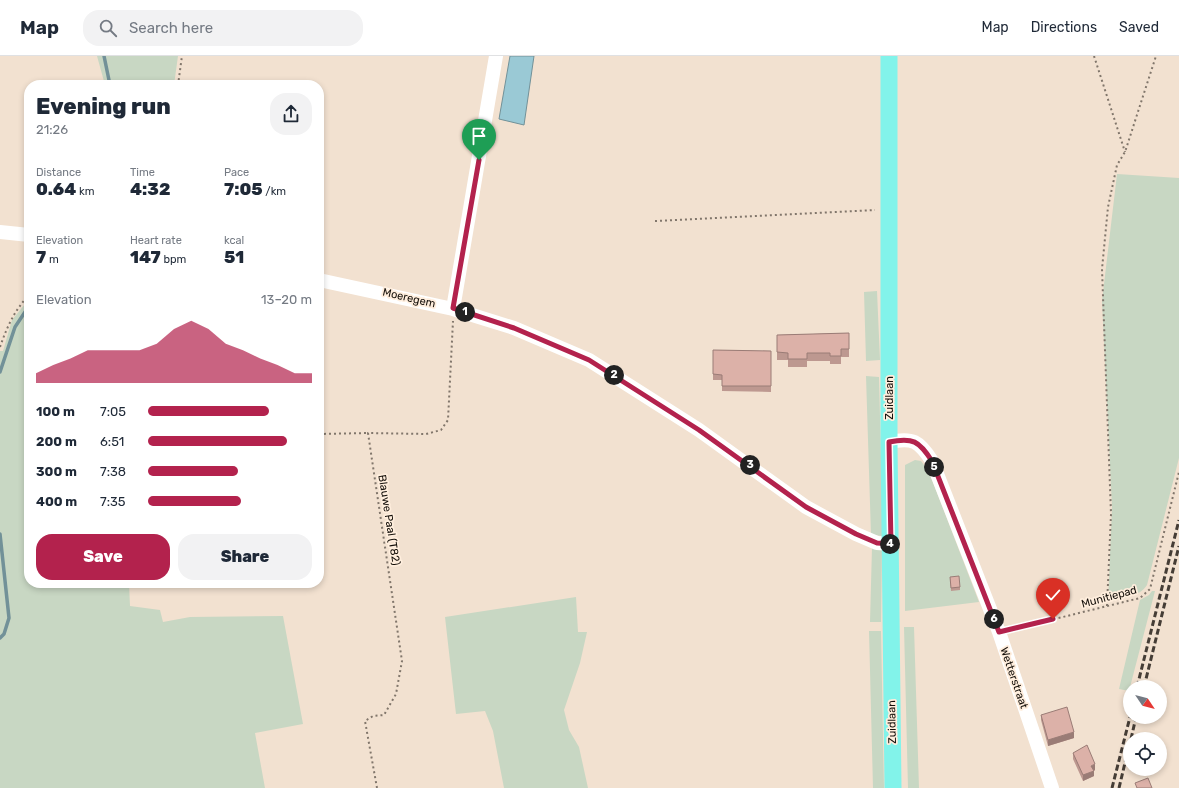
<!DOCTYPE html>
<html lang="en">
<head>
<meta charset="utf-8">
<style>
	body { margin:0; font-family:Rubik,sans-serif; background:#f2f2f3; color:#1f2937; height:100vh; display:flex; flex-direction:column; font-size:15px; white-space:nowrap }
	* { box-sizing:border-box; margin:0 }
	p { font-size:13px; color:#747a83 }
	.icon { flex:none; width:22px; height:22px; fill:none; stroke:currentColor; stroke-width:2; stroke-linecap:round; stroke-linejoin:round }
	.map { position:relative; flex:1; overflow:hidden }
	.drawer { position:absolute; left:24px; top:24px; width:300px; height:508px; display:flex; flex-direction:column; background:#fff; border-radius:16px; box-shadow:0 2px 6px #0003 }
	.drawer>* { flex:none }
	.needle { width:26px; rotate:125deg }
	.fabs { position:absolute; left:1123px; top:624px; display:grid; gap:8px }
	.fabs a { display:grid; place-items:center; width:44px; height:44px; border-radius:50%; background:#fff; box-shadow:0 2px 6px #0003; font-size:20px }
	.pin { position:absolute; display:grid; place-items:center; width:34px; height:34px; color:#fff; margin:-41px -17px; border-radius:50% 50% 50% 0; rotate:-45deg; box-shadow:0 0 4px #0007 }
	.pin .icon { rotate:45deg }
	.km { position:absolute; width:20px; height:20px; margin:-10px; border-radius:50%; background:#222; color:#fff; font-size:11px; line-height:20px; text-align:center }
	.round { display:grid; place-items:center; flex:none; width:42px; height:42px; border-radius:16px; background:#f2f2f3 }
	.summary { display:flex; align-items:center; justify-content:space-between; height:68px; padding:0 12px }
	h1 { font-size:22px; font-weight:800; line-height:30px }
	.stats { display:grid; grid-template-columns:repeat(3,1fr); gap:6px; height:68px; padding:4px 12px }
	.stats div { display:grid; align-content:center }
	.stats b { font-size:17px; font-weight:800 }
	.stats small { font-size:11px; font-weight:400 }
	.stats p { font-size:11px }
	.chart { height:112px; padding:8px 12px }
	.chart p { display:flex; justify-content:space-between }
	.chart svg { width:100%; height:72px; margin-top:4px; fill:#b3224d; opacity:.7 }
	.primary-button { display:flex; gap:8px; margin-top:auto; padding:8px 12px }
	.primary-button a { flex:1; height:46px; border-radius:16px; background:#b3224d; color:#fff; font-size:16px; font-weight:800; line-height:46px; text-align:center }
	.primary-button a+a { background:#f2f2f3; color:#1f2937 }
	ul { padding:0 12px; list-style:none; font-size:13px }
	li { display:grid; grid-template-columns:64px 48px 1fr; align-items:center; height:30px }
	li i { height:10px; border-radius:5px; background:#b3224d }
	header { display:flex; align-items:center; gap:24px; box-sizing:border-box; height:56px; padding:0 20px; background:#fff; border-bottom:1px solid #e0e1e3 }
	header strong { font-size:19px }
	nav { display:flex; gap:22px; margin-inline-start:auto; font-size:14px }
	.search { width:280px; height:36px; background:#f2f2f3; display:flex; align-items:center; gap:10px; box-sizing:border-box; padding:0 14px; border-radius:16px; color:#747a83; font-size:15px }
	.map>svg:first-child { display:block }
	.green { fill:#c8d7c3 }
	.water { fill:#9ac9d5; stroke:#729198 }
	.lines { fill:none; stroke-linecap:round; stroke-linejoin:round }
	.stream { stroke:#729198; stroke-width:3.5 }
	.path { stroke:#81766b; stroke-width:2; stroke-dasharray:2 3; stroke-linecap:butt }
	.minor { stroke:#fff; stroke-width:14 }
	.major { stroke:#82f3ea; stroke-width:17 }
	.rail { stroke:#453d36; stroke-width:3; stroke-dasharray:6 3; stroke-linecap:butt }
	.wall { fill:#bd9890 }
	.shaded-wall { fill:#9a7c76 }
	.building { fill:#dcb1a8; stroke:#9a7c76 }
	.route-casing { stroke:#fff; stroke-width:8 }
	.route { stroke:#b3224d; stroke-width:5 }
	.labels { text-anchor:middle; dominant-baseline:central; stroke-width:3.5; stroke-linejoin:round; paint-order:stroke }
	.street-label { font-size:11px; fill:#130e09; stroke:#fed }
</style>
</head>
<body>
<header>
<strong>Map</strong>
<div class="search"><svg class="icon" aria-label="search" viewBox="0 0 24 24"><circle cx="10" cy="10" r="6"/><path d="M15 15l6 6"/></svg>Search here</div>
<nav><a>Map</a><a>Directions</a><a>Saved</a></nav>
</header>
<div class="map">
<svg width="1179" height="732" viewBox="0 0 1179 732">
	<rect width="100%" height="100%" fill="#f2e1d0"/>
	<path class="green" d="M 97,0 L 178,0 L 174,29 L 105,29 Z
		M 1117,118 L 1179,122 L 1179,402 L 1147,529 C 1140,541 1120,542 1108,546 L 1112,451 L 1102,245 Z
		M 877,235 L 880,304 L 866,305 L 864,236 Z
		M 29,243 L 29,527 L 129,527 L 130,550 L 160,554 L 163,566 L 190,561 L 283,560 L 303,668 L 255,677 L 265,732 L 0,732 L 0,295 L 3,295 L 12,264 Z
		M 866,320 L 879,321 L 883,480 L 871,479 Z
		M 915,404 L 921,405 L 929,416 L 979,546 L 905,555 L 905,409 Z
		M 872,491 L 882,492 L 881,566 L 870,566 Z
		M 1152,535 L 1155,535 L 1129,635 L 1119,633 L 1140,544 L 1149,539 Z
		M 576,541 L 578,576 L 587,576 L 580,607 L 564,654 L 569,674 L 579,691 L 588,732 L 504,732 L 493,675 L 485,655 L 456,658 L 445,561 Z
		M 904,571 L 914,571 L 919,732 L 908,732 Z
		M 869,575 L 881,575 L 884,732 L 873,732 Z"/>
	<path class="water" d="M 510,0 L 534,0 L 524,69 L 499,63 Z"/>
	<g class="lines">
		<path class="stream" d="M 104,0 L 110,29
			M 0,316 L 15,271 L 29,250
			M 0,478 L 9,562 L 4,578 L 0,582"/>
		<path class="path" d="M 1094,0 L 1125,96
			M 178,29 L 182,0
			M 655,165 L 875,154
			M 0,291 C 7,271 14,255 29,239
			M 319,378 L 368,377
			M 1107,550 L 1111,458 L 1102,213 L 1108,151 L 1117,109 L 1125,96 L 1156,0
			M 1010,574 L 1140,542 L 1150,533 L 1179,416
			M 377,732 L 365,665 L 373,660 L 384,659 L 396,638 L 402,605 L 368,377 L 426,378 L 441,374 L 448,364 L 453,265"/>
		<path class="minor" d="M 0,176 L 29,179
			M 319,224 L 453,253 L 514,272 L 589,304 L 699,374 L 806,451 L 856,478 L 877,487 L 891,488
			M 453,253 L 496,0
			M 889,386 C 913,381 919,385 932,405 L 999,576 L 1052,732"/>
		<path class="major" d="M 889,0 L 889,386 L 893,732"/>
		<path class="rail" d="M 1137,631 L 1179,464
			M 1144,631 L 1179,490
			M 1131,683 L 1136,661
			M 1112,732 L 1130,661
			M 1119,732 L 1130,686"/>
	</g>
	<path class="wall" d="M 849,277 L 849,301 L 841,301 L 841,308 L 830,308 L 830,305 L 807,305 L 807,311 L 788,311 L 788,304 L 777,304 L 777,279 Z
		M 713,294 L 771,295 L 771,336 L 722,335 L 722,324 L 713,324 Z
		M 950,521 L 960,531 L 960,534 L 951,535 Z
		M 1041,659 L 1074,682 L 1048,690 L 1041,664 Z
		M 1073,697 L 1095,714 L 1094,715 L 1094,720 L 1083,725 L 1073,703 Z"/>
	<path class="shaded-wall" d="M 1074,676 L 1074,682 L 1048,690 L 1048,684 Z
		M 1095,708 L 1095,714 L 1091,715 L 1091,710 Z
		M 1094,715 L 1094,720 L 1083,725 L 1083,719 Z"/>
	<path class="building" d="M 849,277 L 849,293 L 841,293 L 841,300 L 830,300 L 830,297 L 807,297 L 807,303 L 788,303 L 788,297 L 777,296 L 777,279 Z
		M 713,294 L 771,295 L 771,330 L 722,330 L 722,319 L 713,318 Z
		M 959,520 L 960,531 L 951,532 L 950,521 Z
		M 1067,651 L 1074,676 L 1048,684 L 1041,659 Z
		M 1087,689 L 1095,708 L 1091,710 L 1094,715 L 1083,719 L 1073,697 Z
		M 1148,722 L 1152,732 L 1137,732 L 1135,727 Z"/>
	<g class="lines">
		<g class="route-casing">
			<path id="route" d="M 479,104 L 453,252 L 514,272 L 589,304 L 699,374 L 806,451 L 856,478 L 877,487 L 891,488 L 889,386 C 913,381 919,385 932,405 L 999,576 L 1053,563"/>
		</g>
		<use href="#route" class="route"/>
	</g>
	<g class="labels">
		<g class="street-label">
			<text transform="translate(409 242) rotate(13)">Moeregem</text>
			<text transform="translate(889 342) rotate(-90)">Zuidlaan</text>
			<text transform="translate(389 464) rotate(81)">Blauwe Paal (T82)</text>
			<text transform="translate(1109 541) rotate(-15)">Munitiepad</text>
			<text transform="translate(1014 622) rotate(71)">Wetterstraat</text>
			<text transform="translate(892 666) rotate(-91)">Zuidlaan</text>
		</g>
	</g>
</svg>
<div class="fabs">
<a><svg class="needle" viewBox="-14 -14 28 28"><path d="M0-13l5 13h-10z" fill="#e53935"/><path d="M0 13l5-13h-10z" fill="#747a83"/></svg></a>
<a><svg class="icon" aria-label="locate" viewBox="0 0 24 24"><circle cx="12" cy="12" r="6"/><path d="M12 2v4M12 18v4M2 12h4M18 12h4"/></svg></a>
</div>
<div class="pin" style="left:479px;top:104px;background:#1e9e55"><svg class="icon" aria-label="arrive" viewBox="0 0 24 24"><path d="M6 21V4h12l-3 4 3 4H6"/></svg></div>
<div class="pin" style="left:1053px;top:563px;background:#d93025"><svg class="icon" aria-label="check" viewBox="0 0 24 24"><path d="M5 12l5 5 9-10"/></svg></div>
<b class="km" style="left:465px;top:256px">1</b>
<b class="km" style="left:614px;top:319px">2</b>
<b class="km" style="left:750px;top:409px">3</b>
<b class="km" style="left:890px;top:488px">4</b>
<b class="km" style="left:934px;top:411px">5</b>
<b class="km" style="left:994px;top:563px">6</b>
<section class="drawer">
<div class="summary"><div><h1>Evening run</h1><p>21:26</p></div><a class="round"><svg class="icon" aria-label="share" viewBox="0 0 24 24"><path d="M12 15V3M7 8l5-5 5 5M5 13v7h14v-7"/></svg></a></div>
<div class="stats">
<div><p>Distance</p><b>0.64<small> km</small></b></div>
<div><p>Time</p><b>4:32</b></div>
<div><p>Pace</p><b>7:05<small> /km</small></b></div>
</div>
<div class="stats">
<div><p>Elevation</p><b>7<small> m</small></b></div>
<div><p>Heart rate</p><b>147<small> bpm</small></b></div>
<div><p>kcal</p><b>51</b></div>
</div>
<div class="chart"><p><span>Elevation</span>13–20 m</p>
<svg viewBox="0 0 160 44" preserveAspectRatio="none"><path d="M0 44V38L10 33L20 29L30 24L40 24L50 24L60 24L70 20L80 11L90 6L100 11L110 20L120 24L130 29L140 33L150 38L160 38V44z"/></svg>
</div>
<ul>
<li><b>100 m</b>7:05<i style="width:74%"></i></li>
<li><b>200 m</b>6:51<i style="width:85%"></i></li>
<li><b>300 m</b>7:38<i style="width:55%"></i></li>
<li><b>400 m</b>7:35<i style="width:57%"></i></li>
</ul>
<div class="primary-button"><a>Save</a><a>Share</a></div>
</section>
</div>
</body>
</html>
